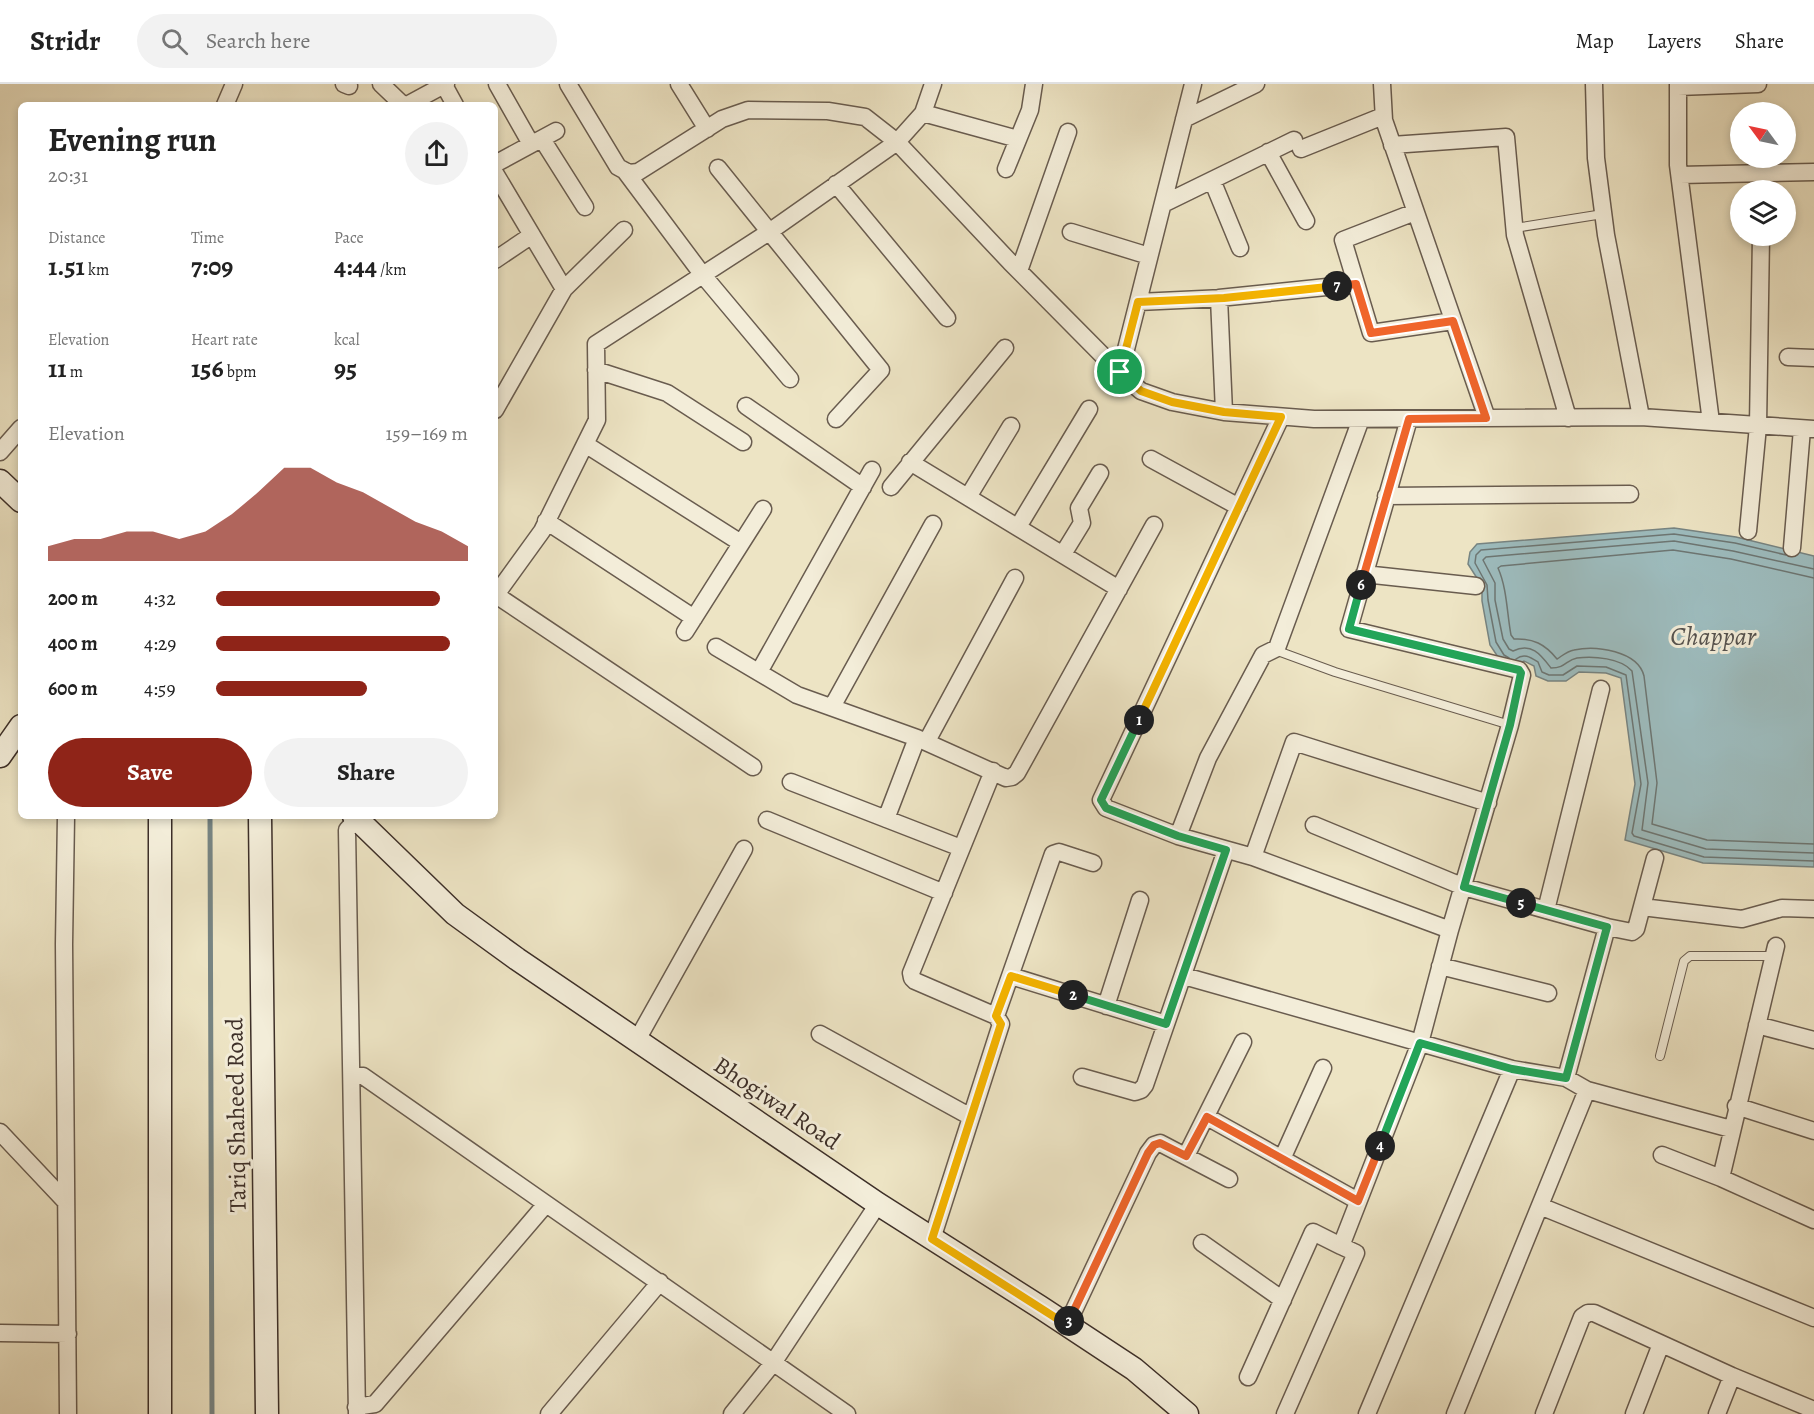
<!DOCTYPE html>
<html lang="en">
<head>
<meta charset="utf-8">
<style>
	body { margin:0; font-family:Alegreya,serif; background:#f2f2f2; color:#222; height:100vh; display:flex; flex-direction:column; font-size:22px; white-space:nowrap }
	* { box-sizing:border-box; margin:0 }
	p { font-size:20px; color:#767676 }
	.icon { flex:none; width:33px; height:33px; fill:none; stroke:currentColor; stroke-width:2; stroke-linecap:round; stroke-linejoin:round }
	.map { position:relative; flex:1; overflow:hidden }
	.drawer { position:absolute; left:18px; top:18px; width:480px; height:717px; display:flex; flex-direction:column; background:#fff; border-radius:9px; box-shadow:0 3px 9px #0003 }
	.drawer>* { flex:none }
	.needle { width:39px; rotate:303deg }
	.buttons { position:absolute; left:1730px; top:18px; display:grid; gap:12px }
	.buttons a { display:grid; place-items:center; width:66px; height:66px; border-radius:50%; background:#fff; box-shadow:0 3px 9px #0003; font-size:30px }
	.pin { position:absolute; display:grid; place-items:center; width:51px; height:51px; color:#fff; margin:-26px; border:3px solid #fff; border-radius:50%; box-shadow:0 2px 6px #0007 }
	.km { position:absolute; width:30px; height:30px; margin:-15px; border-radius:50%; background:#222; color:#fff; font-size:16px; line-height:30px; text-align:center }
	.round { display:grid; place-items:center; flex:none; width:63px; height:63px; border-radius:32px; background:#f2f2f2 }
	.overview { display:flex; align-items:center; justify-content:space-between; height:102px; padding:0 30px }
	h1 { font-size:33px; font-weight:700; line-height:45px }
	.metrics { display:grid; grid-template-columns:repeat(3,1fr); gap:9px; height:102px; padding:6px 30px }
	.metrics div { display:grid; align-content:center }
	.metrics b { font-size:26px; font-weight:700 }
	.metrics small { font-size:16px; font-weight:400 }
	.metrics p { font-size:16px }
	.chart { height:168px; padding:12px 30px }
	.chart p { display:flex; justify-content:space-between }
	.chart svg { width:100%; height:108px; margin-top:6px; fill:#8f2418; opacity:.7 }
	.action { display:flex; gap:12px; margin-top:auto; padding:12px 30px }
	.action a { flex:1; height:69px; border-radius:36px; background:#8f2418; color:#fff; font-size:24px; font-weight:700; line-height:69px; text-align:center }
	.action a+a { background:#f2f2f2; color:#222 }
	ul { padding:0 30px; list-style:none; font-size:20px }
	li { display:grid; grid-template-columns:96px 72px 1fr; align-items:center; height:45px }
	li i { height:15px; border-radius:8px; background:#8f2418 }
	header { display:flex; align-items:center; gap:36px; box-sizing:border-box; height:84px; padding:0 30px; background:#fff; border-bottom:2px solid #e0e0e0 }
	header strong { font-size:28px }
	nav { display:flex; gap:33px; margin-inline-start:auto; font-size:21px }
	.search { width:420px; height:54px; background:#f2f2f2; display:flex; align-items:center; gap:15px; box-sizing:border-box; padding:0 21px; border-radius:33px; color:#767676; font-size:22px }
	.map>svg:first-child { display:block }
	.water { fill:#9dbcbe; stroke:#778482; stroke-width:1.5 }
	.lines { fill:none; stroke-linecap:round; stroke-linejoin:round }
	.shore { stroke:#6d7673; stroke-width:1.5 }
	.stream { stroke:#778482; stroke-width:5 }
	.lane-casing { stroke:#695c4f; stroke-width:10 }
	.street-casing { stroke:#695c4f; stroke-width:19 }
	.secondary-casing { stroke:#3d2f28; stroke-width:25 }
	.lane { stroke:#f3edd9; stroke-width:8 }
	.street { stroke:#f3edd9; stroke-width:16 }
	.secondary { stroke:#f3edd9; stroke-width:22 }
	.split-1-casing { stroke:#fff; stroke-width:12 }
	.split-2-casing { stroke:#fff; stroke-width:12 }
	.split-3-casing { stroke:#fff; stroke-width:12 }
	.split-4-casing { stroke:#fff; stroke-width:12 }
	.split-5-casing { stroke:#fff; stroke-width:12 }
	.split-6-casing { stroke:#fff; stroke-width:12 }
	.split-7-casing { stroke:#fff; stroke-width:12 }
	.split-8-casing { stroke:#fff; stroke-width:12 }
	.split-1 { stroke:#f5b400; stroke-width:8 }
	.split-2 { stroke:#22a559; stroke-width:8 }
	.split-3 { stroke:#f5b400; stroke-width:8 }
	.split-4 { stroke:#f0652b; stroke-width:8 }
	.split-5 { stroke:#22a559; stroke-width:8 }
	.split-6 { stroke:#22a559; stroke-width:8 }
	.split-7 { stroke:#f0652b; stroke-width:8 }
	.split-8 { stroke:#f5b400; stroke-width:8 }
	.labels { text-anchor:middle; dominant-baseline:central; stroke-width:6; stroke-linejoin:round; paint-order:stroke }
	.street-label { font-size:24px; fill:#3d2f28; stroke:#f3edd9 }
	.water-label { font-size:26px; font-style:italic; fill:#55524e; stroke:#f3edd9 }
</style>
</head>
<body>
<header>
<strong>Stridr</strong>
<div class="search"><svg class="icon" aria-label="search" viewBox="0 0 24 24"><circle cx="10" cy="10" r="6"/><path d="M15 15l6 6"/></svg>Search here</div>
<nav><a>Map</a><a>Layers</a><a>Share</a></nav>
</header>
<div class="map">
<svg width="1814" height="1330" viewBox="0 0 1814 1330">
	<rect width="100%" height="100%" fill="#ede4c4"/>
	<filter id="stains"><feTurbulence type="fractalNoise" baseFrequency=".00333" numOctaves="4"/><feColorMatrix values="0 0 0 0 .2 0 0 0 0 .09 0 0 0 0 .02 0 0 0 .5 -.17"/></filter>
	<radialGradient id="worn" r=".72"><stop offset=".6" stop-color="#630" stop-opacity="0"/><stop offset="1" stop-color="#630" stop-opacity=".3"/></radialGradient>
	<path class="water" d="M 1674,444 L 1736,453 L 1814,472 L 1814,783 L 1703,779 L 1625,756 L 1635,700 L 1621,594 L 1606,589 L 1579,588 L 1566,597 L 1548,597 L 1536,592 L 1534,582 L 1524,577 L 1519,580 L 1500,576 L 1490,561 L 1482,517 L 1482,502 L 1468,480 L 1470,468 L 1477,460 Z"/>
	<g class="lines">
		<path class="shore" d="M 1814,485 L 1733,467 L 1674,457 L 1486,473 L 1483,476 L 1495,499 L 1495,516 L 1503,555 L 1509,565 L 1513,567 C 1532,558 1541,571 1551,584 C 1566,584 1566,576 1577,574 C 1594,572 1621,574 1632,587 L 1648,699 L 1642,746 L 1706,765 L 1814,769
			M 1814,494 L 1731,475 L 1673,466 L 1501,482 L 1498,484 C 1507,504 1507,530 1511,551 L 1514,555 C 1533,554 1545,560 1557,575 C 1562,572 1567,567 1574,566 C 1596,561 1638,567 1644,592 L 1657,699 L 1652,740 L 1707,756 L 1814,760
			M 1509,574 L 1504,571 L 1496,558 L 1488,516 L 1487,501 L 1475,479 L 1476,471 L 1481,466 L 1674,450 L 1735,459 L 1786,471
			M 1516,575 C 1524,569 1530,573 1538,578 L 1542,588 L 1549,591 L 1563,591 L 1577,582 L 1606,583 L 1626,591 L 1641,700 L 1632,749 L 1634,752 L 1704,773 L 1814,777"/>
		<path class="stream" d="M 210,732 L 212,1330"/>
		<g class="lane-casing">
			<path id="lane" d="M 1515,144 L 1603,130
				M 1275,566 L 1335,588 L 1510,641
				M 1660,972 L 1684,877 L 1690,872 L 1774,872"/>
		</g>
		<g class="street-casing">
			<path id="street" d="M 344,0 L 349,2
				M 381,0 L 403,21
				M 497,0 L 531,60
				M 568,0 L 618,83 L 629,89 L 638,88 L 722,35 L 748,26 L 828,27 L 865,33 L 897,58 L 1010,178 L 1120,289 L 1141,307 L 1172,318 L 1224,328 L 1314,335 L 1641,333 L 1814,345
				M 679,0 L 707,45
				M 1382,0 L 1384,36 L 1487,334
				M 1594,0 L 1596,74 L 1606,151 L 1641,333
				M 1678,0 L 1678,81 L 1711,338
				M 444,1 L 455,21
				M 1678,3 L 1758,0
				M 225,21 L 234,0
				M 407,21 L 446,0
				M 923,29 L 1018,55
				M 1184,35 L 1256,0
				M 542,55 L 585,123
				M 1392,61 L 1506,53 L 1515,151 L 1568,334
				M 1301,65 L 1383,32
				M 1268,68 L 1306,137
				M 495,80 L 556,47
				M 718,84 L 881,286 L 836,335
				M 1006,85 L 1030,26 L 1034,0
				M 625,87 L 702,190 L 790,295
				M 495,89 L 564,205
				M 1680,91 L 1814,88
				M 1212,96 L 1240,164
				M 836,100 L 947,234
				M 1163,120 L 1294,56
				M 1415,128 L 1343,156 L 1371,249 L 1453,237
				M 1071,148 L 1149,172
				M 495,176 L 532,151
				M 1019,187 L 1068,48
				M 1138,218 L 1224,214
				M 1788,273 L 1814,274
				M 596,286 L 667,309 L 743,358
				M 1120,289 L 1193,0
				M 746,322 L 863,403
				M 495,326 L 564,205 L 624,146
				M 1224,328 L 1219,214 L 1356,200
				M 1281,333 L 1101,716 L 1106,724 L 1178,752 L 1253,773 L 1450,846
				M 585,360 L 741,459
				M 0,368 L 21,344
				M 1151,375 L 1239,423
				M 910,378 L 1119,505
				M 891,403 L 1005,264
				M 1386,412 L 1630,410
				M 968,413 L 1011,342
				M 546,437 L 694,534
				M 1018,443 L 1089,325
				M 1748,447 L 1758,342 L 1761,152
				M 1792,464 L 1802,345
				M 1063,470 L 1082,439 L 1079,424 L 1100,389
				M 1364,490 L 1476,502
				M 496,511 L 753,683
				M 495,512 L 542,447 L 597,336 L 596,260 L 769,148 L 897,58 L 923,29 L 933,0
				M 685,548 L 763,425
				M 716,563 L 797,611 L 917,654
				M 759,588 L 872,386
				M 832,623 L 933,440
				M 927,657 L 1015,494
				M 791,698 L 961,764
				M 66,732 L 64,860 L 68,1330
				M 886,735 L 917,654 L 1006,694 L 1012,693 L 1017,689 L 1154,441
				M 767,736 L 944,809
				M 1314,741 L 1464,803 L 1607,843 L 1566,994
				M 1178,752 L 1208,674 L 1263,571 L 1277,564 L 1361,335
				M 1253,773 L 1294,658 L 1488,719
				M 1642,823 L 1742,835 L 1782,824 L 1814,825
				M 1546,826 L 1601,605
				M 1607,843 L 1632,848 L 1636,845 L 1655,774
				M 1440,882 L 1548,909
				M 1011,892 L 1166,940
				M 1184,892 L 1512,985 L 1566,994 L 1587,1006 L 1731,1045
				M 1106,922 L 1140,816
				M 996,932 L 1053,770 L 1059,768 L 1093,779
				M 1757,941 L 1814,956
				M 820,950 L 971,1033
				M 637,956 L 744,765
				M 352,991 L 363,992 L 847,1330
				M 1082,993 L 1135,1008 L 1141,1006 L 1145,1001 L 1226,766
				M 1736,1022 L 1814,1047
				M 1207,1033 L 1358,1117
				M 0,1048 L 66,1118
				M 1662,1071 L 1721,1094 L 1814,1136
				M 1186,1072 L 1243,958
				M 1282,1075 L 1323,984
				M 1721,1094 L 1776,862
				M 1540,1122 L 1814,1234
				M 932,1155 L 1001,940 L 996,932 L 915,897 L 912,894 L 911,889 L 993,687
				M 1202,1159 L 1283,1216
				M 1067,1241 L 1148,1069 L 1154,1061 L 1160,1059 L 1229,1095
				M 0,1249 L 68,1250
				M 1248,1293 L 1313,1148 L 1341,1162
				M 356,1323 L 375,1320 L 546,1120
				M 357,1330 L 347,746 L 357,735
				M 549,1330 L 660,1198
				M 732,1330 L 773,1279 L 878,1120
				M 1285,1330 L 1356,1169 L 1341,1162 L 1420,959 L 1450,846 L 1510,641 L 1522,591 L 1519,586 L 1349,545 L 1409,335
				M 1367,1330 L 1512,985
				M 1455,1330 L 1587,1006
				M 1544,1330 L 1582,1233 L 1588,1229 L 1594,1229 L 1732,1292 L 1814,1326
				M 1634,1330 L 1661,1260
				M 1717,1330 L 1732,1292"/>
		</g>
		<g class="secondary-casing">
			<path id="secondary" d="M 0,397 L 21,417
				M 0,672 L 21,642
				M 160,732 L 160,1330
				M 260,732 L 267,1330
				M 354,732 L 455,830 L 517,875 L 878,1120 L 1040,1223 L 1134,1285 L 1187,1330"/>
		</g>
		<use href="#lane" class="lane"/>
		<use href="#street" class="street"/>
		<use href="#secondary" class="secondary"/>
	</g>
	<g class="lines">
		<g class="split-1-casing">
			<path id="split-1" d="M 1120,288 L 1141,307 L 1172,318 L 1224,328 L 1281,333 L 1139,636"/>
		</g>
		<g class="split-2-casing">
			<path id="split-2" d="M 1073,911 L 1166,940 L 1226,766 L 1178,752 L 1106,724 L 1101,716 L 1139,636"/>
		</g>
		<g class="split-3-casing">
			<path id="split-3" d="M 1069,1237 L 1067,1241 L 932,1155 L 1001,940 L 996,932 L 1011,892 L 1073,911"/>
		</g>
		<g class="split-4-casing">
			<path id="split-4" d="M 1069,1237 L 1148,1069 L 1154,1061 L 1160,1059 L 1186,1072 L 1207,1033 L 1358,1117 L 1380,1062"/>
		</g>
		<g class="split-5-casing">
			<path id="split-5" d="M 1380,1062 L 1420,959 L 1512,985 L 1566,994 L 1607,843 L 1521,819"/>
		</g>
		<g class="split-6-casing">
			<path id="split-6" d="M 1361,501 L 1349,545 L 1519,586 L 1521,589 L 1510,641 L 1464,803 L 1521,819"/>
		</g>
		<g class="split-7-casing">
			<path id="split-7" d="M 1337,202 L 1356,200 L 1371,249 L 1453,237 L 1486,334 L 1409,335 L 1361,501"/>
		</g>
		<g class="split-8-casing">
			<path id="split-8" d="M 1120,288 L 1138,218 L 1224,214 L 1337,202"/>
		</g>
		<use href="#split-1" class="split-1"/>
		<use href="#split-2" class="split-2"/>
		<use href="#split-3" class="split-3"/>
		<use href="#split-4" class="split-4"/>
		<use href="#split-5" class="split-5"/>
		<use href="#split-6" class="split-6"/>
		<use href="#split-7" class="split-7"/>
		<use href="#split-8" class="split-8"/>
	</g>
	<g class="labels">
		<g class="street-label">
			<text transform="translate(777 1019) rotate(34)">Bhogiwal Road</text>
			<text transform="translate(236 1031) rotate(-91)">Tariq Shaheed Road</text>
		</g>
		<g class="water-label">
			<text x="1713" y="552">Chappar</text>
		</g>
	</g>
	<rect width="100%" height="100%" filter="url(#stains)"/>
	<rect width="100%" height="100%" fill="url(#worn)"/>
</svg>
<div class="buttons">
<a><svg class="needle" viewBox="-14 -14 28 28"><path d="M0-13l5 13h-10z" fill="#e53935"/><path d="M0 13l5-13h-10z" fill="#767676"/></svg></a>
<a><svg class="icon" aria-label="layers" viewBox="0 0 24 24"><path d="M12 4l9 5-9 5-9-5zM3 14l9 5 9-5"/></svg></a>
</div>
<div class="pin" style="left:1120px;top:288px;background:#1e9e55"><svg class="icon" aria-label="arrive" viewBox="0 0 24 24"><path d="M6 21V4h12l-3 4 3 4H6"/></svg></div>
<b class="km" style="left:1139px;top:636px">1</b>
<b class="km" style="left:1073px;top:911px">2</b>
<b class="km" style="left:1069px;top:1237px">3</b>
<b class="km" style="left:1380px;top:1062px">4</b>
<b class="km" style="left:1521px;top:819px">5</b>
<b class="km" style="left:1361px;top:501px">6</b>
<b class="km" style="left:1337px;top:202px">7</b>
<section class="drawer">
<div class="overview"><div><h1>Evening run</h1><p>20:31</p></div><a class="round"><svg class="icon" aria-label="share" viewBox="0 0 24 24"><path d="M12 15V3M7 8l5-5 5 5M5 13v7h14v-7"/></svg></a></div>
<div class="metrics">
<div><p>Distance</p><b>1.51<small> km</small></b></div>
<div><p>Time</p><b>7:09</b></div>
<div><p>Pace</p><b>4:44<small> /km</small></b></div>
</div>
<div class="metrics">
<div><p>Elevation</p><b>11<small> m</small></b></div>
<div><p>Heart rate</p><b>156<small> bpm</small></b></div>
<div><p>kcal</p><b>95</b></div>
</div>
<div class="chart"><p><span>Elevation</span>159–169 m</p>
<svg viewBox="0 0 160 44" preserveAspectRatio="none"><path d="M0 44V38L10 35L20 35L30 32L40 32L50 35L60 32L70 25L80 16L90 6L100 6L110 12L120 16L130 22L140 28L150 32L160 38V44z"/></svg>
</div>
<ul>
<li><b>200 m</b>4:32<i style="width:89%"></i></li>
<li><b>400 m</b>4:29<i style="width:93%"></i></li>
<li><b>600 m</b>4:59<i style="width:60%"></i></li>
</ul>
<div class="action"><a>Save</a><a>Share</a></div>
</section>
</div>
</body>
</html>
